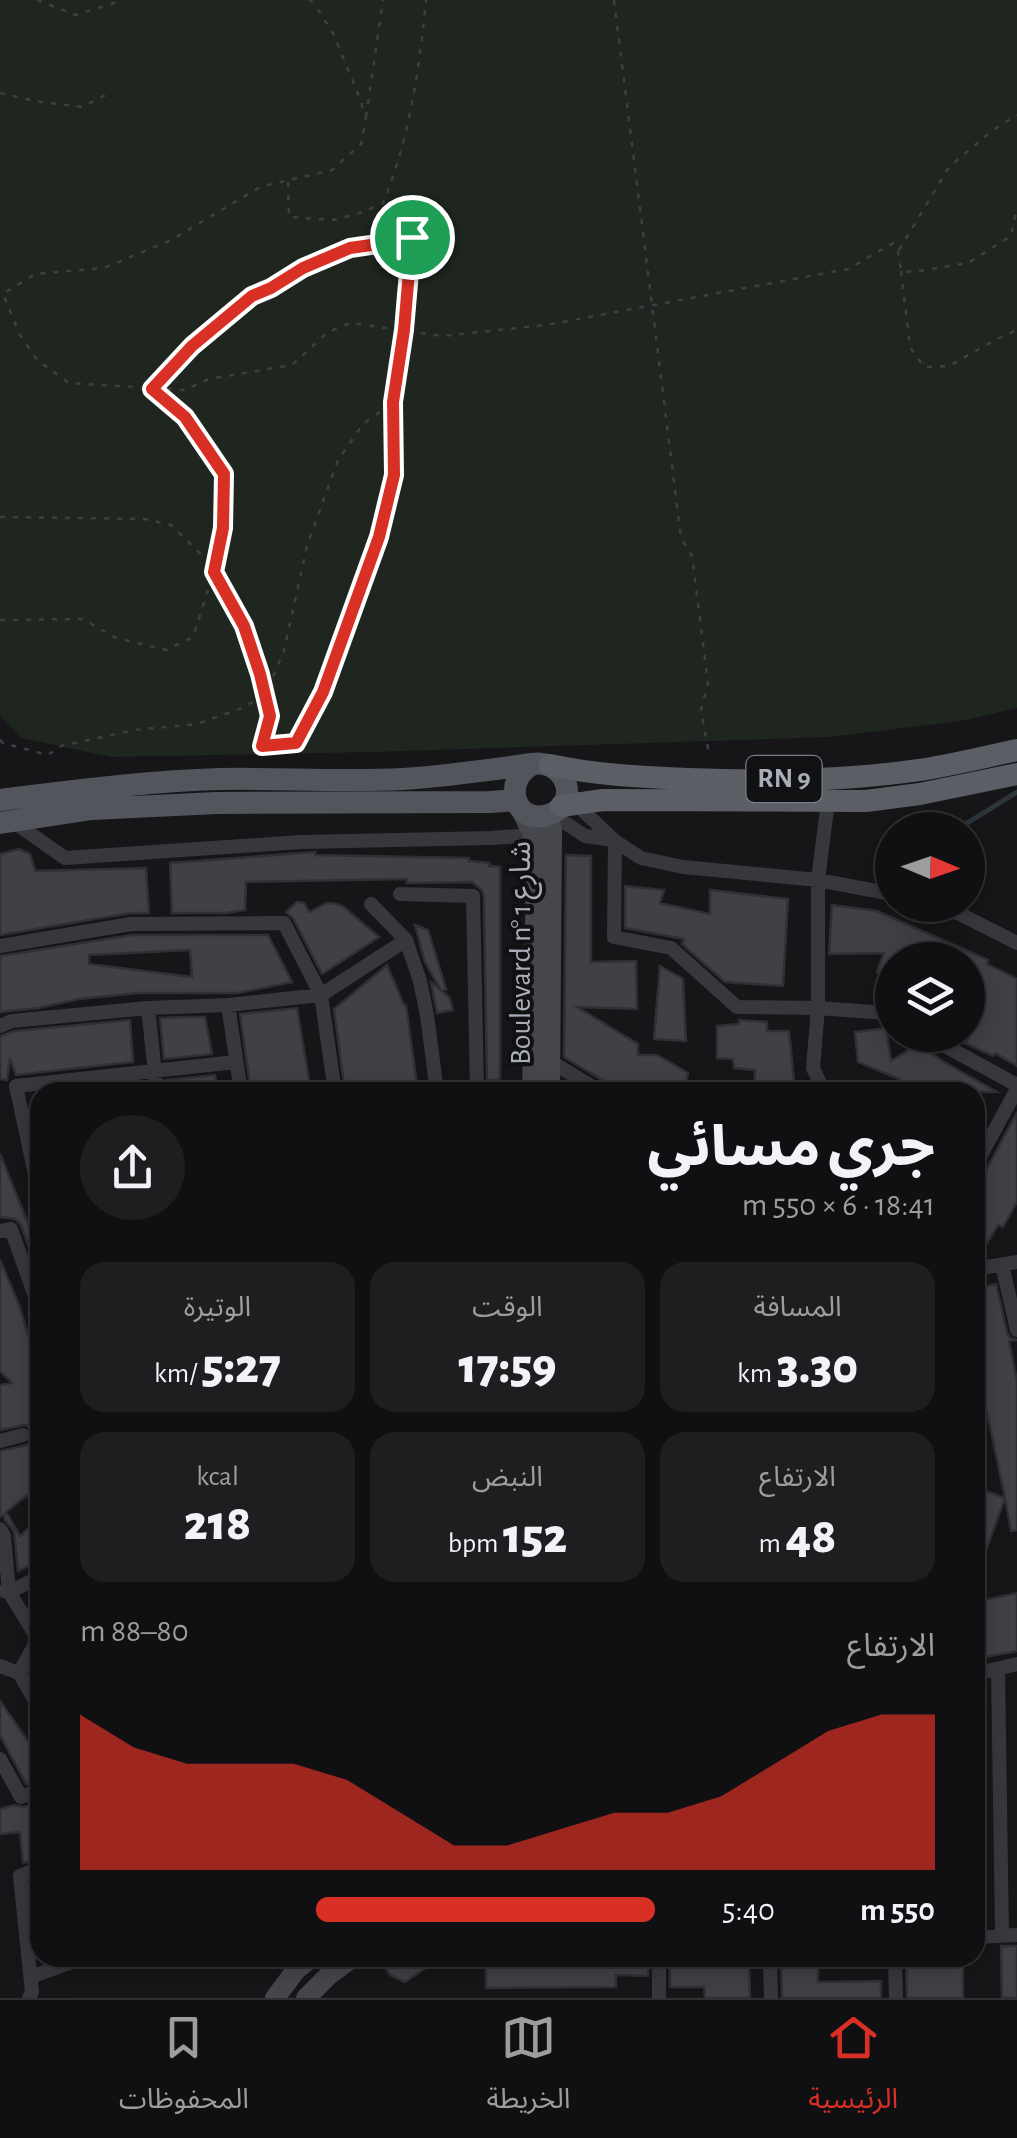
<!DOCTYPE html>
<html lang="ar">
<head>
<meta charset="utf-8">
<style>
	body { margin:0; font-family:"Alegreya Sans","Noto Sans Arabic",sans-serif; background:#1e1e20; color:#f1f3f6; direction:rtl; height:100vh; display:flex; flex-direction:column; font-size:38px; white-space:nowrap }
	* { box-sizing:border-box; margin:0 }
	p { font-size:32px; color:#9c9d9f }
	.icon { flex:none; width:55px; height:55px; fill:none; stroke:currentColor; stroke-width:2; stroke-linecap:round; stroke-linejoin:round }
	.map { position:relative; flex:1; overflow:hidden; direction:ltr }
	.drawer { position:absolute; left:30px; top:1082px; width:955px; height:885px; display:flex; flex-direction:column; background:#101012; border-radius:30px; box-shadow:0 5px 25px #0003,0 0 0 2px #303032; direction:rtl }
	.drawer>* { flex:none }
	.needle { width:65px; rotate:92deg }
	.fabs { position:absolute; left:875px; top:812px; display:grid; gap:20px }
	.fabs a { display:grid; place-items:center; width:110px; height:110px; border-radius:50%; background:#101012; box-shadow:0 5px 25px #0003,0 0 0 2px #303032; font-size:50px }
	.pin { position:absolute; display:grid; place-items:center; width:85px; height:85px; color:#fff; margin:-42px; border:5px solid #fff; border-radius:50%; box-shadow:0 2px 10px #0007 }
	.round { display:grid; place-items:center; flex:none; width:105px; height:105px; border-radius:52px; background:#1e1e20 }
	.overview { display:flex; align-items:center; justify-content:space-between; height:170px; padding:0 50px }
	h1 { font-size:55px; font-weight:800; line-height:75px }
	.figures { display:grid; grid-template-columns:repeat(3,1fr); gap:15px; height:170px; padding:10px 50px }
	.figures div { display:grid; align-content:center; border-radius:25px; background:#1e1e20; text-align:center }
	.figures b { font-size:50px; font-weight:800 }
	.figures small { font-size:28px; font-weight:400 }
	.figures p { font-size:28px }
	.chart { height:280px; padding:20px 50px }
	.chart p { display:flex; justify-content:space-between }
	.chart svg { width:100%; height:180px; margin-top:10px; fill:#d93025; opacity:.7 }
	ul { padding:0 50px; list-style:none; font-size:32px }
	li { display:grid; grid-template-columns:160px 120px 1fr; align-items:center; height:75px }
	li i { height:25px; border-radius:12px; background:#d93025 }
	.menu { display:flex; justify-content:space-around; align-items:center; height:140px; border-top:2px solid #303032; background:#101012; font-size:28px; color:#9c9d9f }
	.menu a { display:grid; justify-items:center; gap:5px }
	.menu .active { color:#d93025 }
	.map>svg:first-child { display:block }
	.green { fill:#1e261f }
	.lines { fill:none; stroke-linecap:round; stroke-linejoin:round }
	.stream { stroke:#2c353c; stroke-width:5 }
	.building { fill:#404145; stroke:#303034; stroke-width:2.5; fill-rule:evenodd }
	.path { stroke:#3d3f44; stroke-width:2.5; stroke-dasharray:5 8; stroke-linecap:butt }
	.minor { stroke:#37383d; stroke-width:14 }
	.secondary { stroke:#45474d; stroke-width:20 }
	.primary { stroke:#53555c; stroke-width:22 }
	.trunk { stroke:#5b5e65; stroke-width:22 }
	.route-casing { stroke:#fff; stroke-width:20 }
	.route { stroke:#d93025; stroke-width:12 }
	.labels { text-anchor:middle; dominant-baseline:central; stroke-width:8; stroke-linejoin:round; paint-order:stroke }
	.shield { fill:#111113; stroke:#7b7e86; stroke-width:2.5 }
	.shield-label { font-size:28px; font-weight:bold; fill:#a8adb8 }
	.street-label { font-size:30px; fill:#a8adb8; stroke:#111113 }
</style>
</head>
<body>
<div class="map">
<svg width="1017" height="1998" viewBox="0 0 1017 1998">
	<rect width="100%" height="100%" fill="#161618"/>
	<path class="green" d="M 0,0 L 1017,0 L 1017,708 L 961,721 L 829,737 L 373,752 L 111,757 L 22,738 L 0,716 Z"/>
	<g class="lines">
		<path class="stream" d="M 956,830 L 1017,792"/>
	</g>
	<path class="building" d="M 19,849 L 30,854 L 35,871 L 146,868 L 149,913 L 130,913 L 0,935 L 0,854 Z
		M 315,852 L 315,855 L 469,858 L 469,861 L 490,863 L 489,866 L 500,867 L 500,1080 L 487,1080 L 484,896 L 482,890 L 472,882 L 407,883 L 407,879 L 246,882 L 245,910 L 226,913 L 172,913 L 170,863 Z
		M 566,855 L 591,856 L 591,962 L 636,961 L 637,1009 L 577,1007 L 638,1044 L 638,1055 L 657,1055 L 688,1073 L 684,1092 L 615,1092 L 607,1083 L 564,1057 Z
		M 625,886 L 664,890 L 660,903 L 710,914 L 710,890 L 788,899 L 783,986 L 725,982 L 682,944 L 684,939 L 625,928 Z
		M 297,902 L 304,903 L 309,912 L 327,903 L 337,904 L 344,907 L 379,937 L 322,974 L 293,918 L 286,912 Z
		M 832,905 L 877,911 L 988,960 L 987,964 L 1017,979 L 1017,1066 L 995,1053 L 993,1056 L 965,1043 L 968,1039 L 968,960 L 892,960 L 892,980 L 877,972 L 884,953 L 829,954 Z
		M 415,925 L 428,930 L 446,989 L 442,991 L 449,997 L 453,1010 L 437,1013 L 431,982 L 441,990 L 425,962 Z
		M 132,935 L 268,935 L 292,982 L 238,993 L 137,993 L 79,999 L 38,1008 L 0,1012 L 0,956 ZM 190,950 L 192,977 L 89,964 L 89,955 Z
		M 387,965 L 404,1005 L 406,1005 L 418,1092 L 345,1092 L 334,1009 Z
		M 660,966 L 683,979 L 686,1041 L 654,1039 Z
		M 297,1008 L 311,1092 L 251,1092 L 240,1014 Z
		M 188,1017 L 205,1017 L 212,1054 L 164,1059 L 160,1018 Z
		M 130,1020 L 133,1062 L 16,1075 L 10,1058 L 7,1080 L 0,1079 L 0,1036 L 15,1031 Z
		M 739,1020 L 767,1022 L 767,1031 L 789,1031 L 795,1092 L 754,1092 L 755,1070 L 734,1068 L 733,1059 L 717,1058 L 717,1026 L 739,1024 Z
		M 886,1028 L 891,1061 L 918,1044 L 944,1062 L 997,1092 L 893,1092 L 899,1079 L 858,1062 L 855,1032 Z
		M 215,1075 L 218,1092 L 167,1092 L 166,1080 Z
		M 1017,1112 L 1017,1202 L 1003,1227 L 998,1225 L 986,1245 L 975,1240 L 975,1191 Z
		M 0,1154 L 40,1253 L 40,1278 L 21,1225 L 15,1219 L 0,1217 Z
		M 0,1260 L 20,1307 L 40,1378 L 40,1450 L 34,1452 L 40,1464 L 40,1517 L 27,1495 L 6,1512 L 20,1536 L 40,1518 L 40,1560 L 18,1571 L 14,1531 L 5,1520 L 4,1514 L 0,1517 L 0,1451 L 27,1445 L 31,1442 L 33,1433 L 30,1427 L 25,1425 L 0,1430 L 0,1385 L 12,1383 L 0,1371 Z
		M 996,1284 L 1007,1332 L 1010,1338 L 1017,1340 L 1009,1341 L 1017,1381 L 1017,1530 L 1011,1531 L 1005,1498 L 977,1575 L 975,1487 L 1005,1498 L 975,1355 L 975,1289 Z
		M 1017,1593 L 1017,1651 L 975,1659 L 975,1602 Z
		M 0,1701 L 34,1750 L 40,1748 L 40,1780 L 26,1784 L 0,1735 Z
		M 40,1801 L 40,1858 L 23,1863 L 20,1832 L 0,1834 L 0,1809 L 14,1805 L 24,1807 Z
		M 1001,1946 L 1017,1946 L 1017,1998 L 1002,1998 Z
		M 398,1958 L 440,1958 L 405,1982 L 390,1975 L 385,1967 Z
		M 486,1958 L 616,1958 L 616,1962 L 648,1963 L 648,1976 L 616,1975 L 616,1987 L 486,1988 Z
		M 781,1958 L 818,1958 L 818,1982 L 881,1981 L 881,1998 L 782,1998 Z
		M 906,1958 L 963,1958 L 963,1998 L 907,1998 Z
		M 670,1962 L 749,1964 L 750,1998 L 705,1998 L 704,1987 L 670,1987 Z"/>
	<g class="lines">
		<path class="path" d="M 37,0 L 76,15 L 123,0
			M 309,0 L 313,2 L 333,33 L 359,96 L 366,119 L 361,144 L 332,170 L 260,187 L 171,240 L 104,268 L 35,274 L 3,294 L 19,333 L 37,360 L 69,383 L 184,390 L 209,379 L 292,365 L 328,332 L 350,323 L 442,336 L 546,325 L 848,269 L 893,243 L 898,251 L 901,271 L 913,272 L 968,263 L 1011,236 L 1017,207
			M 614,0 L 681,538 L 692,556 L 708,683 L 701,710 L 709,754
			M 0,93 L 35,101 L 82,107 L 110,93
			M 366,117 L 383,0
			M 288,182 L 289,217 L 333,220 L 363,212 L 383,203 C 410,138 419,70 426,0
			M 899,250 L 949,167 L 993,130 L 1017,115
			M 901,271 L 910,347 L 924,367 L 949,366 L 997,339 L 1017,330
			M 0,517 L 145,519 L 171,525 L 208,561 L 244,626 L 270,716 L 262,746 L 296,743 L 323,692 L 379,537 L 393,475 L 393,403 L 404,330 L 411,237 L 383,203
			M 0,620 L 83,619 L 116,638 L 166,650 L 193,637 L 214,571 L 223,528 L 224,474 L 185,417 L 152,389 L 192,346 L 252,297 L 271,288 L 303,268 L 350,248 L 410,237
			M 0,740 L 3,743 L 48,755 L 61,746 L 134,730 L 197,724 L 242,708 L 265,695 L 284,651 L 307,546 L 338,460 L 363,424 L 391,404"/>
		<path class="minor" d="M 576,804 L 615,841 L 641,858 L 683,867 L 818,880 L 892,894
			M 552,814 L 585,836 L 614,840
			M 11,820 L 65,858 L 301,842 L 491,838 L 533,835
			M 615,841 L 614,937 L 671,948 L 737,1007 L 818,1008 L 886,1013 L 892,1017
			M 400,894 L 473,896 L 477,1092
			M 371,904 L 406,940 L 420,981 L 427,1015 L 437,1092
			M 935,905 L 962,915 L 1017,943
			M 0,946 L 131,924 L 284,923 L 321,995 L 335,1092
			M 228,1005 L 241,1092
			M 148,1008 L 157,1092
			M 0,1026 L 12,1021 L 148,1008 L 228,1005 L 321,995 L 406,940
			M 925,1035 L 1017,1085
			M 550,1061 L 601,1092
			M 509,1092 L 532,1092
			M 824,1092 L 813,1068 L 818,1008 L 818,880 L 828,801
			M 975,1166 L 1017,1089
			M 40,1197 L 16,1086 L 236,1062
			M 0,1231 L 11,1229 L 40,1310
			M 1002,1265 L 1017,1330
			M 975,1269 L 1017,1262
			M 0,1441 L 23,1435
			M 0,1529 L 4,1536 L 9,1592 L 38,1639 L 19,1673 L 40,1709
			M 4,1591 L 9,1592 L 40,1577
			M 0,1666 L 19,1673
			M 998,1669 L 1002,1936
			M 975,1674 L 1017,1664
			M 0,1759 L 21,1797 L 40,1790
			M 975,1937 L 1017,1935
			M 659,1958 L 659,1998
			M 770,1958 L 771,1998
			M 895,1958 L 896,1998
			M 31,1977 L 82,1958
			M 29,1998 L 32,1992 L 20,1876 L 40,1868"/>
		<path class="secondary" d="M 520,808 L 533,835 L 536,873 L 532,1092
			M 547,815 L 552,830 L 550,1092
			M 275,1998 L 296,1970 L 311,1958
			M 306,1998 L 329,1975 L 352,1958"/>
		<path class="primary" d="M 0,800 C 73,791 147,781 220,779 C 281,778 343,782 403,779 C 446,776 490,770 532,764 C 568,759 581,805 548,815 C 513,825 502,779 533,764
			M 0,823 L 92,809 L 216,803 L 490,802 L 516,800"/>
		<path class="trunk" d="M 550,765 C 596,775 641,777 688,779 C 764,782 843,781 919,770 C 952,765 984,757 1017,750
			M 561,806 L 603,800 L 866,801 L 920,794 L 1017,774"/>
	</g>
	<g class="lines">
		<g class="route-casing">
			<path id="route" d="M 412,237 L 404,330 L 393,402 L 394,475 L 379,537 L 323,692 L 296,743 L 262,746 L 270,716 L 260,674 L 244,626 L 214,572 L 223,528 L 224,474 L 185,417 L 152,389 L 192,346 L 252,296 L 271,288 L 303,268 L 350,248 L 392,242 Z"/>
		</g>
		<use href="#route" class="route"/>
	</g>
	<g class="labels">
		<rect class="shield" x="746.5" y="756" width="75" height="46" rx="8"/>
		<g class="shield-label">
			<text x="784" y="779">RN 9</text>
		</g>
		<g class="street-label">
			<text transform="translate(521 953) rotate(-90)">Boulevard n° شارع 1</text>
		</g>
	</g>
</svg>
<div class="fabs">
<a><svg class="needle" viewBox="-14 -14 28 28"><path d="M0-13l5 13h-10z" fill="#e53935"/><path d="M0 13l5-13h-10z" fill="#9c9d9f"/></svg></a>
<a><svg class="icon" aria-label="layers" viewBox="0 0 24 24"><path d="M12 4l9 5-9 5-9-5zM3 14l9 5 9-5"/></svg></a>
</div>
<div class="pin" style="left:412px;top:237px;background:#1e9e55"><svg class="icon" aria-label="arrive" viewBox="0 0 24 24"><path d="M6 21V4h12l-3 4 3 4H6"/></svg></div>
<section class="drawer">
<div class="overview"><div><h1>جري مسائي</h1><p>18:41 · 6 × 550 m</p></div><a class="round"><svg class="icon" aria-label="share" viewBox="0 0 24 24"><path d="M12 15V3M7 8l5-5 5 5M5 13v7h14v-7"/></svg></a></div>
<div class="figures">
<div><p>المسافة</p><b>3.30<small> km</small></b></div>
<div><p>الوقت</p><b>17:59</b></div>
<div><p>الوتيرة</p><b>5:27<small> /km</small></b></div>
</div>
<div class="figures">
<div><p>الارتفاع</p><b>48<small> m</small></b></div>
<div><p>النبض</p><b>152<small> bpm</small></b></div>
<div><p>kcal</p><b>218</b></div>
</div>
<div class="chart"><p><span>الارتفاع</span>80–88 m</p>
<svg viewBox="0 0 160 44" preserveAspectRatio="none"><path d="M0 44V6L10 14L20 18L30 18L40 18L50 22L60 30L70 38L80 38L90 34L100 30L110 30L120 26L130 18L140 10L150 6L160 6V44z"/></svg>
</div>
<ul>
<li><b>550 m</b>5:40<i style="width:59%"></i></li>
</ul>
</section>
</div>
<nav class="menu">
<a class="active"><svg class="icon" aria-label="home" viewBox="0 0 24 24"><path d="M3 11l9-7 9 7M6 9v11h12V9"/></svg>الرئيسية</a>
<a><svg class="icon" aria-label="map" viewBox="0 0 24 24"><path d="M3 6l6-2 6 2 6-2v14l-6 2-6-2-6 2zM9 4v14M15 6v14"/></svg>الخريطة</a>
<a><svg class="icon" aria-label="saved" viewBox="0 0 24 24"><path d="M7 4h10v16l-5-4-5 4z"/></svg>المحفوظات</a>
</nav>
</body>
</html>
